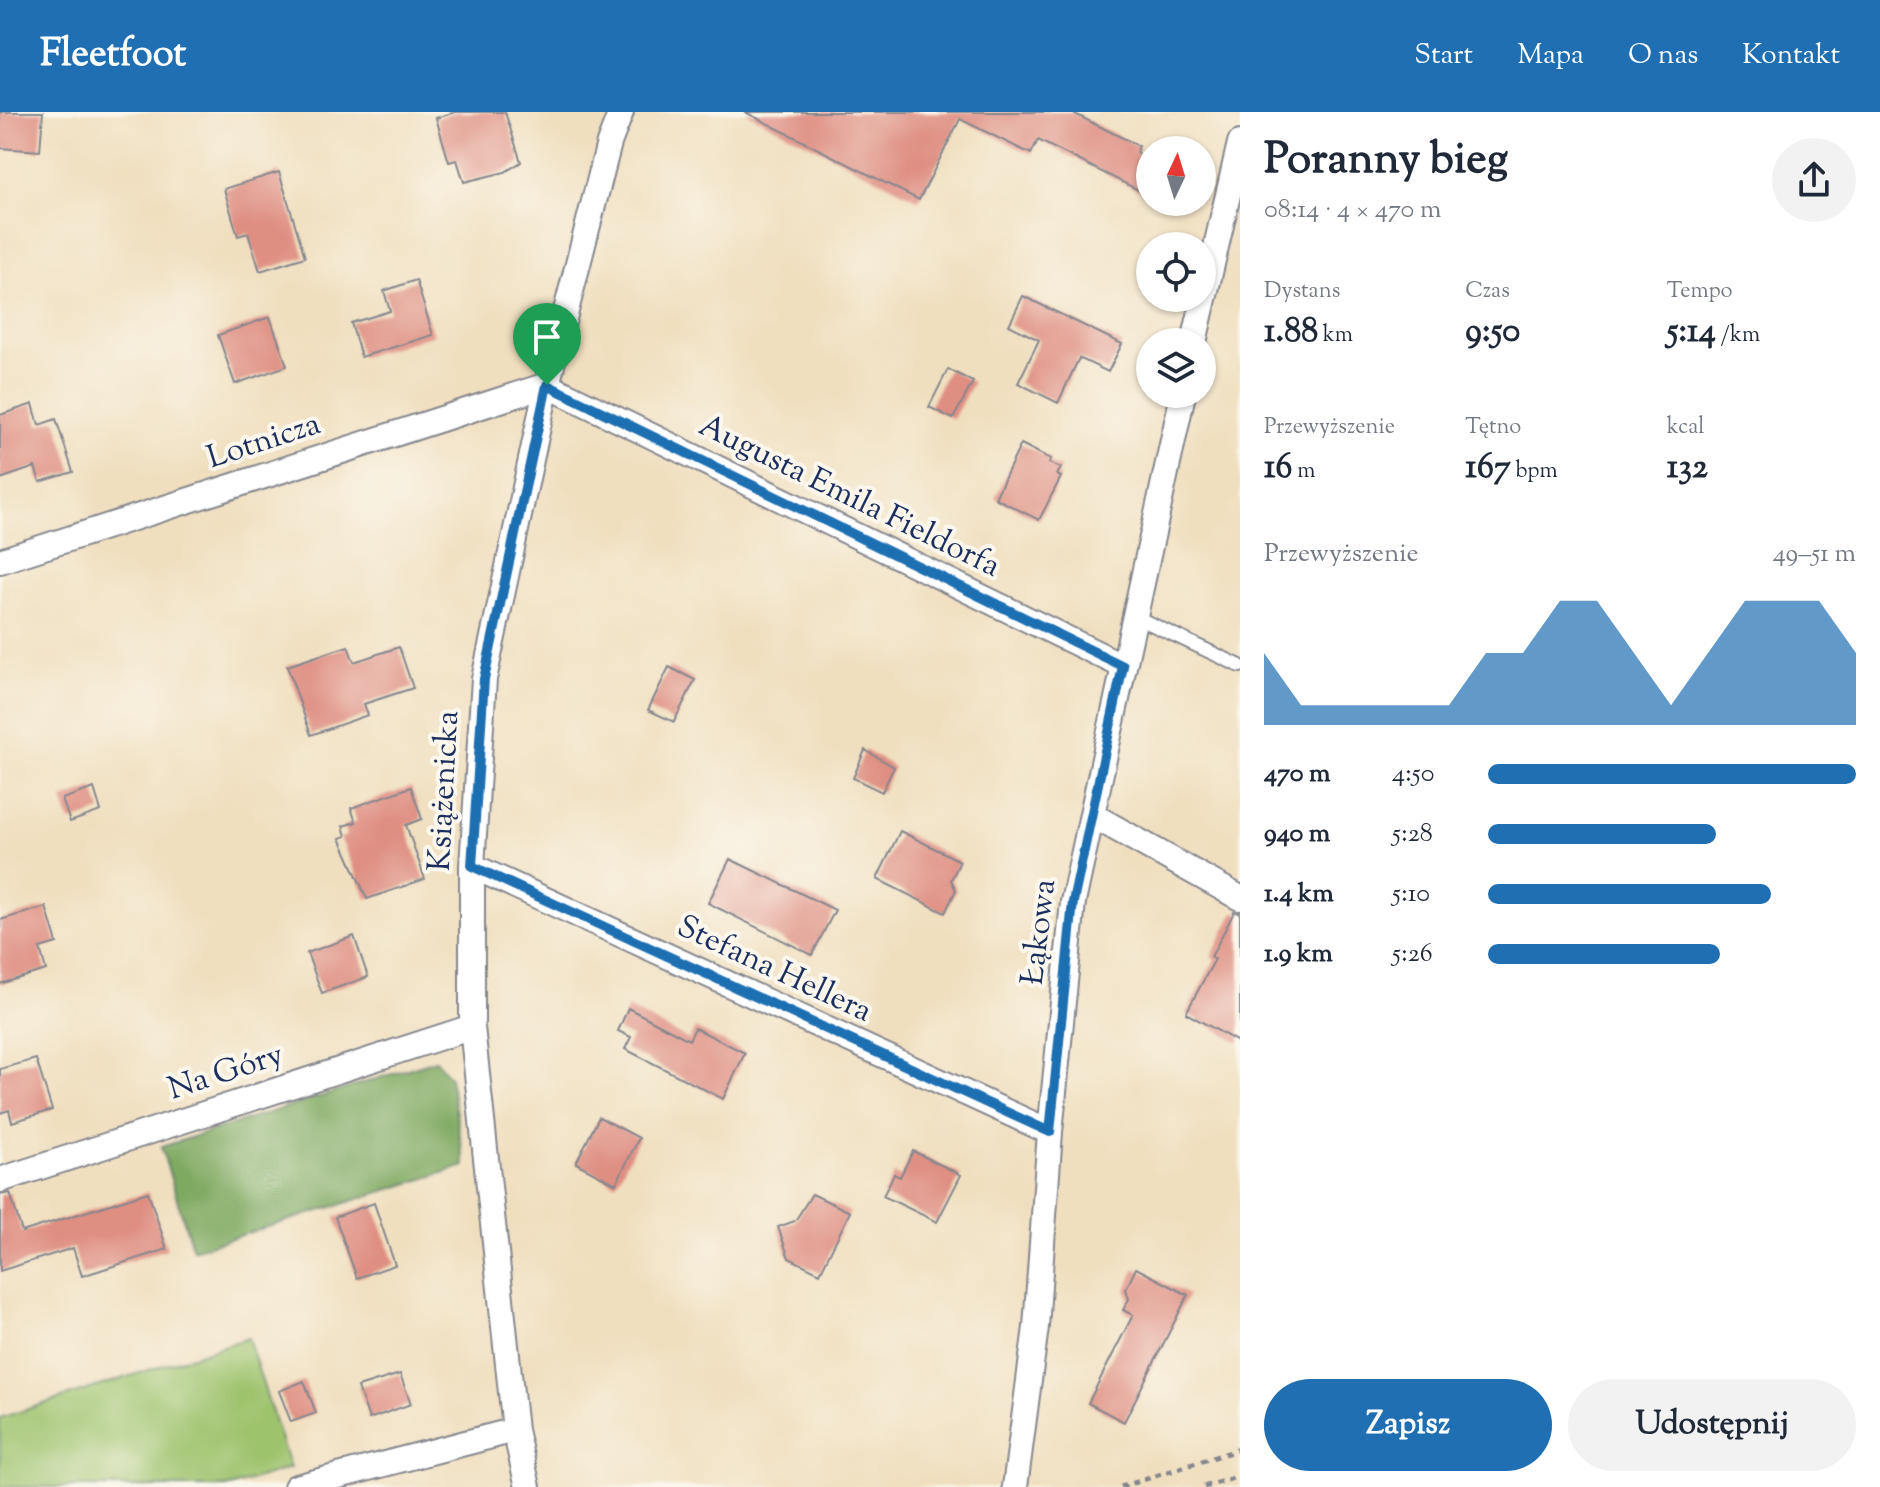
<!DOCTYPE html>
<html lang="pl">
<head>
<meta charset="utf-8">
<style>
	body { margin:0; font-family:"Sorts Mill Goudy",serif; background:#f2f2f3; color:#1f2937; height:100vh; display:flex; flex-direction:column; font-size:30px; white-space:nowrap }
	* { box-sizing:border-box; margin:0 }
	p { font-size:26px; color:#747a83 }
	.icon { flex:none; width:44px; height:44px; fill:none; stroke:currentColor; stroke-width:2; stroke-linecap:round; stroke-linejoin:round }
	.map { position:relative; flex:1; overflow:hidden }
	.details { display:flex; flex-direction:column; background:#fff; width:640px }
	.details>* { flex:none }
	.needle { width:52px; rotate:4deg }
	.buttons { position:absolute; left:1136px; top:24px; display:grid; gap:16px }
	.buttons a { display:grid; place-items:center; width:80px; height:80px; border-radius:50%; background:#fff; box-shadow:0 2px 6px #0004; font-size:40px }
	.pin { position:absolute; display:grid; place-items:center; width:68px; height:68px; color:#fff; margin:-82px -34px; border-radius:50% 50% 50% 0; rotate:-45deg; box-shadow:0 0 8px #0007 }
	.pin .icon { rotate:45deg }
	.round { display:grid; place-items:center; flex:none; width:84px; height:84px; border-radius:42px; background:#f2f2f3 }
	.head { display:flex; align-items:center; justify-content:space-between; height:136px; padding:0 24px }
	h1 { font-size:44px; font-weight:800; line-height:60px }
	.metrics { display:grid; grid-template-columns:repeat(3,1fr); gap:12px; height:136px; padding:8px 24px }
	.metrics div { display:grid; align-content:center }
	.metrics b { font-size:34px; font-weight:800 }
	.metrics small { font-size:22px; font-weight:400 }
	.metrics p { font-size:22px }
	.chart { height:224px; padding:16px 24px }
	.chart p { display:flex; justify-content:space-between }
	.chart svg { width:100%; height:144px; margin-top:8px; fill:#1f6fb2; opacity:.7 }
	.primary-button { display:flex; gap:16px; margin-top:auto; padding:16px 24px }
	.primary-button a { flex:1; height:92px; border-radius:48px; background:#1f6fb2; color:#fff; font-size:32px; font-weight:800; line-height:92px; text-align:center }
	.primary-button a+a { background:#f2f2f3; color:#1f2937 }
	ul { padding:0 24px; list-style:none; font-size:26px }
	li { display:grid; grid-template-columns:128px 96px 1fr; align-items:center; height:60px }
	li i { height:20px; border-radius:10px; background:#1f6fb2 }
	header { display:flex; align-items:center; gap:48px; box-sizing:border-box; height:112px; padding:0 40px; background:#1f6fb2; color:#fff }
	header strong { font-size:38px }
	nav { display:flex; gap:44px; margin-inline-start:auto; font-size:28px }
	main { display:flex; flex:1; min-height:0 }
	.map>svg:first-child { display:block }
	.green { fill:#9ec36d; stroke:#5c7966; stroke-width:2 }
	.forest { fill:#7ea960; stroke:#4c6c5f; stroke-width:2 }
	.building { fill:#df8e82 }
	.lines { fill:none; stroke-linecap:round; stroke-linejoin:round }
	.service-casing { stroke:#86878e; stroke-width:16 }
	.minor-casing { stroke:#86878e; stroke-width:28 }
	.path { stroke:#86878e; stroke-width:5; stroke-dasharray:6 6; stroke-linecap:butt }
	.service { stroke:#fff; stroke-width:12 }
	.minor { stroke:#fff; stroke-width:24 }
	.route-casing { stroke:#fff; stroke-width:16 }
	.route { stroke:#1f6fb2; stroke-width:10 }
	.labels { text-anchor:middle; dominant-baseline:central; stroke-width:8; stroke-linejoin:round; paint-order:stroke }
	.street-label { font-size:32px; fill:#1b2f5e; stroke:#fbf7ec }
</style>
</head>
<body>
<header>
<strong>Fleetfoot</strong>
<nav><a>Start</a><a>Mapa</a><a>O nas</a><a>Kontakt</a></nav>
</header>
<main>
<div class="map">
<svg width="1240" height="1375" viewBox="0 0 1240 1375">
	<rect width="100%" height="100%" fill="#fbf7ec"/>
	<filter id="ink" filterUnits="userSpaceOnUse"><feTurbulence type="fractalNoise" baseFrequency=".0125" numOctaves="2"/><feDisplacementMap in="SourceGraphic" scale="16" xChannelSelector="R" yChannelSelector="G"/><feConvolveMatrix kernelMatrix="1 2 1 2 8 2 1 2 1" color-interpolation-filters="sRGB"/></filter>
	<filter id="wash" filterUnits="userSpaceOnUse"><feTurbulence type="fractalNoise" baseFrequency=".006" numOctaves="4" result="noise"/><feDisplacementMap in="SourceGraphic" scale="32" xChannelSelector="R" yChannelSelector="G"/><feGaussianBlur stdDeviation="1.8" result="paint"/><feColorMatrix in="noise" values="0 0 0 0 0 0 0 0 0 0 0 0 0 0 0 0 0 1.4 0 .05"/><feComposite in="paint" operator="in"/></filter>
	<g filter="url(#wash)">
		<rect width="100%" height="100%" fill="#f0dfbf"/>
		<path class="green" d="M 248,1226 L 290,1356 L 230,1375 L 0,1375 L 0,1306 Z"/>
		<path class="forest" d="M 436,948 L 450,966 L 465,1054 L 193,1138 L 161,1035 Z"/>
		<g id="blocks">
			<path class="building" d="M 0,0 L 43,0 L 40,39 L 0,36 Z
				M 455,0 L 505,0 L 521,50 L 505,60 L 464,70 L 457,48 L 449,50 L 436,6 Z
				M 745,0 L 1071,0 L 1139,34 L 1136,41 L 1150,48 L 1150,84 L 1038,28 L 1031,42 L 960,7 L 919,88 Z
				M 279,60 L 305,145 L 260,159 L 248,121 L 238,124 L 224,77 Z
				M 416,168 L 433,223 L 361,245 L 351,211 L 390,199 L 384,179 Z
				M 1023,184 L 1122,232 L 1108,260 L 1079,246 L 1058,291 L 1018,271 L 1039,228 L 1009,213 Z
				M 270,205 L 287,254 L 235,272 L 218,223 Z
				M 948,257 L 973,270 L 953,307 L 929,295 Z
				M 33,292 L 39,313 L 56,307 L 73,360 L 40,370 L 35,355 L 0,367 L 0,303 Z
				M 1021,332 L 1051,347 L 1049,351 L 1061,356 L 1057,363 L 1061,365 L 1039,408 L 995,386 Z
				M 348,534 L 354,550 L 399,535 L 413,576 L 364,592 L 368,603 L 311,623 L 287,554 Z
				M 669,555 L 695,568 L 674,610 L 648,598 Z
				M 865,638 L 894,655 L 882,680 L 853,666 Z
				M 411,675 L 422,707 L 406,713 L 425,767 L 367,787 L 340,726 L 346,724 L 343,714 L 356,710 L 351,696 Z
				M 94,676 L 101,699 L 70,710 L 62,687 Z
				M 900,719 L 960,749 L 951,768 L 956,778 L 945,801 L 877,767 Z
				M 730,747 L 835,798 L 812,843 L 708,791 Z
				M 46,795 L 57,831 L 40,836 L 46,858 L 0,872 L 0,808 Z
				M 1234,800 L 1240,801 L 1240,931 L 1186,901 L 1215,847 L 1211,845 Z
				M 354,824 L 368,865 L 322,881 L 307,841 Z
				M 628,896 L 689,928 L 695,916 L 745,941 L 723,987 L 625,937 L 631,925 L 618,919 Z
				M 36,947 L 52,998 L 12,1010 L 9,998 L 0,1001 L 0,957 Z
				M 599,1005 L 639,1026 L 616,1072 L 576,1051 Z
				M 913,1039 L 961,1063 L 937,1110 L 883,1084 L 894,1062 L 900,1065 Z
				M 148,1080 L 167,1137 L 82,1164 L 73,1136 L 0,1159 L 0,1083 L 10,1081 L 22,1120 Z
				M 812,1082 L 850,1100 L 820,1161 L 789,1146 L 778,1115 L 795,1109 Z
				M 374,1091 L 395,1153 L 357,1166 L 335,1105 Z
				M 1136,1156 L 1188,1183 L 1124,1310 L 1088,1291 L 1133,1203 L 1123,1198 L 1129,1187 L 1126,1177 Z
				M 400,1262 L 411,1292 L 369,1307 L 358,1275 Z
				M 304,1269 L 316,1301 L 291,1310 L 279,1279 Z"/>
		</g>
	</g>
	<g filter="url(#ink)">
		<use href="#blocks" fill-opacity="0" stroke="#86878e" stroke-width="2"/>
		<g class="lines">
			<g class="service-casing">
				<path id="service" d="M 1134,504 L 1240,554"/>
			</g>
			<g class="minor-casing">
				<path id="minor" d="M 1194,230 L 1240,31
					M 0,449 L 547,273 L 1123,554
					M 1092,703 L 1240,786
					M 472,754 L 1050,1020
					M 0,1068 L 472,915
					M 296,1375 L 515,1318
					M 528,1375 L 515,1318 L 472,915 L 472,754 L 484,567 L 547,273 L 609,31 L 621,0
					M 1015,1375 L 1036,1215 L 1050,1020 L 1073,790 L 1183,282"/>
			</g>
			<path class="path" d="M 1121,1375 L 1240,1337
				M 1204,1375 L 1240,1364"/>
			<use href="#service" class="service"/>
			<use href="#minor" class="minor"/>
		</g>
	</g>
	<g class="lines" filter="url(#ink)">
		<g class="route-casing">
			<path id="route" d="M 547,273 L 1123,554 L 1073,790 L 1050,1020 L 472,754 L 484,567 Z"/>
		</g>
		<use href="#route" class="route"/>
	</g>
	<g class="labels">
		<g class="street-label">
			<text transform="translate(264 330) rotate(-18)">Lotnicza</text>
			<text transform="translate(849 385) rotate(26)">Augusta Emila Fieldorfa</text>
			<text transform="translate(445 679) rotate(-87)">Książenicka</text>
			<text transform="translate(1040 820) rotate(-83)">Łąkowa</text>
			<text transform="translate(774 858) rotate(25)">Stefana Hellera</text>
			<text transform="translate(226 961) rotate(-18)">Na Góry</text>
		</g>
	</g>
</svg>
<div class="buttons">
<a><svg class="needle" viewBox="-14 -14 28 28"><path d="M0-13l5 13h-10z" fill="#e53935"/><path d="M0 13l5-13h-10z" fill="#747a83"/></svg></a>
<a><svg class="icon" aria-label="locate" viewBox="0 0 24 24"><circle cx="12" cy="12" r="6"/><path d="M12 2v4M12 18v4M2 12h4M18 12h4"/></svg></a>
<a><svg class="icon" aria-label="layers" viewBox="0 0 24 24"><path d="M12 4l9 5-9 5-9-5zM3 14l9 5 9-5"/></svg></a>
</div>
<div class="pin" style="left:547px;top:273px;background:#1e9e55"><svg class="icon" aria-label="arrive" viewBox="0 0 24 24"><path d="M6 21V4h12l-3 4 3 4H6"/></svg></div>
</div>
<section class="details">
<div class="head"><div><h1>Poranny bieg</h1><p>08:14 · 4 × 470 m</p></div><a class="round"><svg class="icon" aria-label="share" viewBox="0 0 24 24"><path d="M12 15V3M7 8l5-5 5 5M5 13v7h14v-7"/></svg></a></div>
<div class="metrics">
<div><p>Dystans</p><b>1.88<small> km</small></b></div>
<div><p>Czas</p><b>9:50</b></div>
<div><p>Tempo</p><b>5:14<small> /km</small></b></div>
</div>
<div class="metrics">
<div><p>Przewyższenie</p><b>16<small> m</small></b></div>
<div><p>Tętno</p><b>167<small> bpm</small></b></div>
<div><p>kcal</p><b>132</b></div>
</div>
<div class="chart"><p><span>Przewyższenie</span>49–51 m</p>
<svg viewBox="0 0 160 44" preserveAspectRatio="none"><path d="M0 44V22L10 38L20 38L30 38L40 38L50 38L60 22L70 22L80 6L90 6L100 22L110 38L120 22L130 6L140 6L150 6L160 22V44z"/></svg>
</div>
<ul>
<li><b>470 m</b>4:50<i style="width:100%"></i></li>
<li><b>940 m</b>5:28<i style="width:62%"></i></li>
<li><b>1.4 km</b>5:10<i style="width:77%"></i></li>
<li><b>1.9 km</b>5:26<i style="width:63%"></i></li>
</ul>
<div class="primary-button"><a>Zapisz</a><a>Udostępnij</a></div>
</section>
</main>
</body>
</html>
